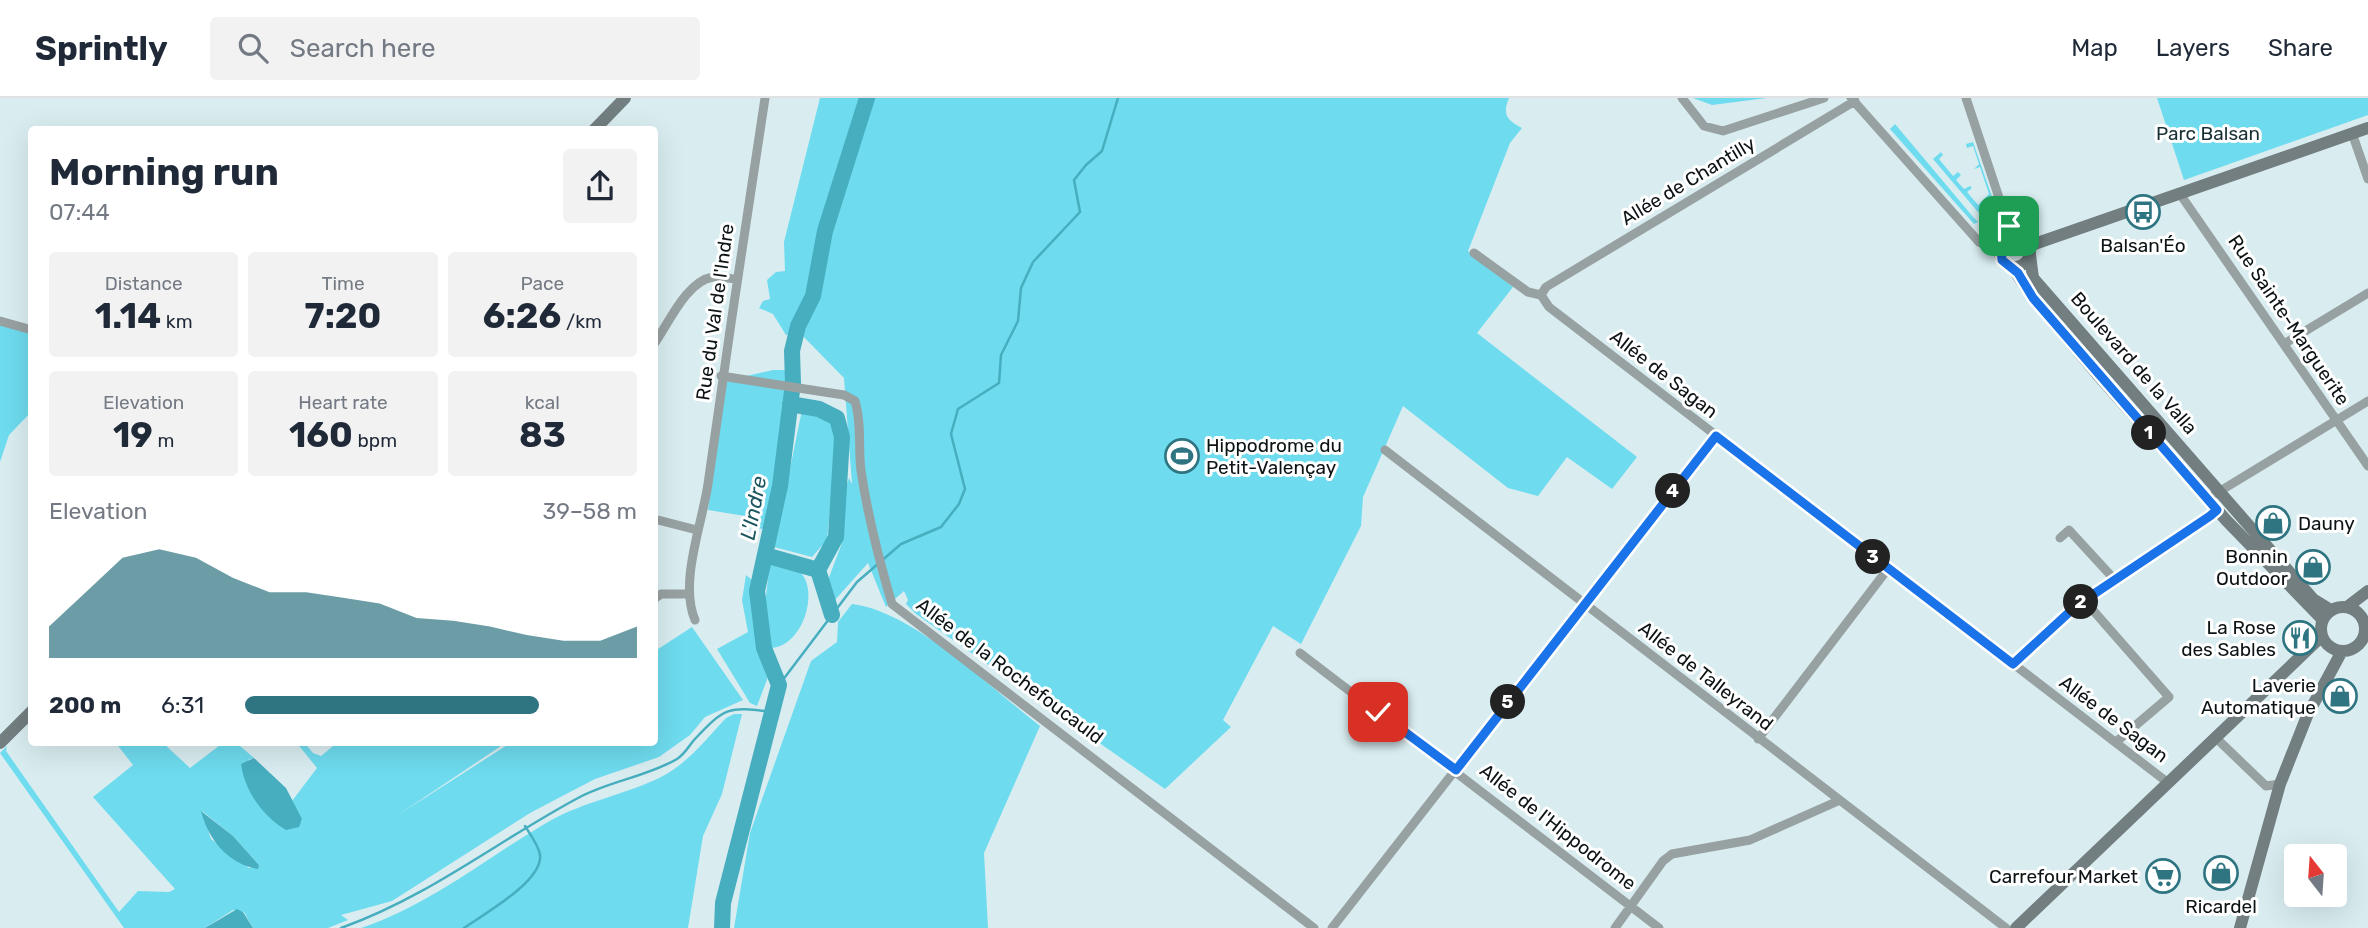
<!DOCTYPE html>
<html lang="en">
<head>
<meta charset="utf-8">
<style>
	body { margin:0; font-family:Rubik,sans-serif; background:#f2f2f3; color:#1f2937; height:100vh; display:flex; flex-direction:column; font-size:26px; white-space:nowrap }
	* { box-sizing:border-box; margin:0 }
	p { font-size:23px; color:#747a83 }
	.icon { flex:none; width:38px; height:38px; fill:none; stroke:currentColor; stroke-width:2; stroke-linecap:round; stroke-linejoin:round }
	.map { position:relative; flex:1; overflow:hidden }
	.side { position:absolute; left:28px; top:28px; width:630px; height:620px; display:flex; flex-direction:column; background:#fff; border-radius:7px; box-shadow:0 7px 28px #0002 }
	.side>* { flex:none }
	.needle { width:46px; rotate:343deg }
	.buttons { position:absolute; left:2284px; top:746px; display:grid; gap:14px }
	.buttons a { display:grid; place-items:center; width:63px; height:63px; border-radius:7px; background:#fff; box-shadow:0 7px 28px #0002; font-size:35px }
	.pin { position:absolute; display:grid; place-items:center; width:60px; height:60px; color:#fff; margin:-30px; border-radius:14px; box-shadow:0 4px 10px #0006 }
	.km { position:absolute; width:35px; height:35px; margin:-18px; border-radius:50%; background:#222; color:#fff; font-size:19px; line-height:35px; text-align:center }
	.round { display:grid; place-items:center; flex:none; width:74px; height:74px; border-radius:7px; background:#f2f2f3 }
	.head { display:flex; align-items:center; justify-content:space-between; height:119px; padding:0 21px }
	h1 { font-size:38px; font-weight:700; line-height:52px }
	.figures { display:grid; grid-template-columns:repeat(3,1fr); gap:10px; height:119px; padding:7px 21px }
	.figures div { display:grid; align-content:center; border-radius:7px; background:#f2f2f3; text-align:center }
	.figures b { font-size:35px; font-weight:700 }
	.figures small { font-size:19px; font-weight:400 }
	.figures p { font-size:19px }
	.chart { height:196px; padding:14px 21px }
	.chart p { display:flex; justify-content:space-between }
	.chart svg { width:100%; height:126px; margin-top:7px; fill:#2e7581; opacity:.7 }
	ul { padding:0 21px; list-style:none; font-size:23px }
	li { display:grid; grid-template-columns:112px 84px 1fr; align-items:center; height:52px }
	li i { height:18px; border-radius:9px; background:#2e7581 }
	header { display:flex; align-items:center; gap:42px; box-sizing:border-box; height:98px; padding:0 35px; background:#fff; border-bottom:2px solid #e0e1e3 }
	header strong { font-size:33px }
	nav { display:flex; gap:38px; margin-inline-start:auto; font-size:24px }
	.search { width:490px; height:63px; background:#f2f2f3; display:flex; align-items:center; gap:18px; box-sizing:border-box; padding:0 24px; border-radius:7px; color:#747a83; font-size:26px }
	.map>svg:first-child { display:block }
	.green { fill:#6edbee; fill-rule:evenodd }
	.water { fill:#46aebf }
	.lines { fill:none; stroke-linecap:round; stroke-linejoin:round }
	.stream { stroke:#46aebf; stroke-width:2.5 }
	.river { stroke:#46aebf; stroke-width:16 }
	.street { stroke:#98a1a2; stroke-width:9 }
	.secondary { stroke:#727e80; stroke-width:12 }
	.route-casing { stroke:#fff; stroke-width:14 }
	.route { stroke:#1a73e8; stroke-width:9 }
	.labels { text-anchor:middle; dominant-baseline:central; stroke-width:6; stroke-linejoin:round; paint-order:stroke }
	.park-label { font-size:19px; fill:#183034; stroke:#fff }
	.street-label { font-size:19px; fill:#0c1314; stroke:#fff }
	.poi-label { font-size:19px; fill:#0c1314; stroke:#fff; text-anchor:end }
	.water-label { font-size:21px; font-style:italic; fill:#1b555f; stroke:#fff }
</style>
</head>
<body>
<header>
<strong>Sprintly</strong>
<div class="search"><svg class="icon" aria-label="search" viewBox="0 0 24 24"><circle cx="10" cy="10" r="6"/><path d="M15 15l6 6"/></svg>Search here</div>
<nav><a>Map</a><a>Layers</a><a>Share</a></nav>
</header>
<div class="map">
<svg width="2368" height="830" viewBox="0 0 2368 830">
	<rect width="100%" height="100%" fill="#d9edf1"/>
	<path class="green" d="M 820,0 L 1509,0 C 1502,17 1507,22 1522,30 L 1510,45 L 1468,153 L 1513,189 L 1477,235 L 1637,359 L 1612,391 L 1567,359 L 1538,398 L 1508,390 L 1403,308 L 1363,399 L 1361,428 L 1301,546 L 1273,528 L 1223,622 L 1231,629 L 1165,691 L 916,516 L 906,506 L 908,502 L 904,493 L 886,509 L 868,465 L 834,503 L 828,482 L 842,445 L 844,396 L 849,380 L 852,386 L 844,280 L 796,231 L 794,236 L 786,237 L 773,216 L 759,210 L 763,203 L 770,201 L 767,182 L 776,174 L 785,173 L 784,144 Z
		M 1693,0 L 1767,0 L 1712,7 Z
		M 2157,0 L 2368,0 L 2368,17 L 2184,82 Z
		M 1895,26 L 1974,120 L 1978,124 L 1974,126 L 1890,31 Z
		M 1973,44 L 1997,113 L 1978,114 L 1933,61 L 1941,54 L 1943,57 L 1939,61 L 1953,78 L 1958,74 L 1961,77 L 1956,82 L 1964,91 L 1970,88 L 1972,90 L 1967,94 L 1978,107 L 1989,96 L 1980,69 L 1974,71 L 1979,66 L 1973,48 L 1967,50 L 1966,46 Z
		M 0,226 L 32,234 L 31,314 L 9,337 L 0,364 Z
		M 773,272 L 784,272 L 791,277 L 767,426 L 762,431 L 751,429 L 745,418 L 708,412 L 724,289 L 729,282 Z
		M 802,312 L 832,324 L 837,336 L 827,442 L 812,459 L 774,449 Z
		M 770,463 C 782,466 797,467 804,479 C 817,502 800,548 772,550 L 763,525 Z
		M 746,477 L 753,483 L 756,527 L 768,579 L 757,608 L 750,605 L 717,551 L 748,534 L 742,502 Z
		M 852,506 C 913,513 991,590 1040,628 L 984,755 L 988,830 L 734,830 L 750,735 L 811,563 L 837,544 L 838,524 Z
		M 692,529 L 743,602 L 705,619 L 690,637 L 659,659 L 595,681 L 570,694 L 530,715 L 392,803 L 341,817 L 348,822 L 328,830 L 253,830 L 244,814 L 233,812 L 205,830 L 124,830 L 0,655 L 7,648 L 6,653 L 119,814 L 138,793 L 169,794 L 175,791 L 93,699 L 133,667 L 115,644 L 162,644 L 190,670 L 224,644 L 240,648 L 254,660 L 248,662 L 303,724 L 292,703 L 317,670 L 296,644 L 304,644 L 313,655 L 321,658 L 338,644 L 507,644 L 398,717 L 512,644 L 654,644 L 655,553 ZM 202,713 L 233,738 L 259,767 L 249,770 L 211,741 Z
		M 734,616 L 742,616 L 722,696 L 703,738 L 688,830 L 361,830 C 430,807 486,760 548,724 C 584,703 626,697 663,678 C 689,664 706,641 726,620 Z"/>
	<path class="water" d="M 254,660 L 286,690 L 302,721 L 299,729 L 286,732 C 263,718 245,694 241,666 Z
		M 201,713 L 233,738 L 259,767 L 258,771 C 228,766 208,741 201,713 Z
		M 237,811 L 243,814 L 253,830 L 205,830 Z"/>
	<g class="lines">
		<path class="stream" d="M 779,587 L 857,484 L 901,446 L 941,429 L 959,406 L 965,391 L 951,336 L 958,311 L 999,285 L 1001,257 L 1018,223 L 1021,190 L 1033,164 L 1080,114 L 1074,82 L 1086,67 L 1102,53 L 1118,0
			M 341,830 C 428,799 496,744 578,700 C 609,683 646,679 677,661 C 684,657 689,648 694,642 C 725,609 728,608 772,614
			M 464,830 C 484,816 543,783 540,757 C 539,748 530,736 525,728"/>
		<path class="river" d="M 790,306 L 819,311 L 837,320 L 842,339 L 836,439 L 818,472 L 832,517
			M 765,457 L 818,472
			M 722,830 L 723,805 L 779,587 L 764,550 L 757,493 L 780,388 L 793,285 L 792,253 L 798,228 L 813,198 L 825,133 L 867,0"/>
		<path class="street" d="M 1682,0 L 1704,28 L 1723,33 L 1824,0
			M 1851,0 L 1979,144 L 2000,153
			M 1966,0 L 2012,139
			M 2352,35 L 2368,81
			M 2180,96 L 2368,368
			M 1474,155 L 1528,194 L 1541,197 L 1549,209 L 2167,684
			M 1541,197 L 1546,189 L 1855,3
			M 0,223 L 32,232
			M 654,246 C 668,227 686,183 713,179 C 720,178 729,181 736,181
			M 2284,246 L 2368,195
			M 721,278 L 844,297 L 855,303 C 862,326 858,350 861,373 C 868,419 879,462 892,506 L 1314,830
			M 1385,352 L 2006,830
			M 2207,401 L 2368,303
			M 654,421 L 697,432
			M 2060,440 L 2069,432 L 2114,481
			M 654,501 L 661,496 L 689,496
			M 2084,502 L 2169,599 L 2116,644
			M 695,522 C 679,484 702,427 708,386 C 726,257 745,129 765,0
			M 1300,555 L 1659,830
			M 2013,566 L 2076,508 L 2217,412
			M 2215,639 L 2266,688 L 2280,686
			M 1758,641 L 1887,472
			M 1332,830 L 1716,338
			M 1615,830 L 1663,763 L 1672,756 L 1750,742 L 1838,703"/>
		<path class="secondary" d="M 594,32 L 625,0
			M2000 154a15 15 0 1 1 30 0a15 15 0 1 1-30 0Z
			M 2029,148 L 2368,30
			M 2030,157 L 2033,180 L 2313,501 L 2331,512
			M 2012,169 L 2033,200 L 2097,276 L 2226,422 L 2322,521
			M2321 531a22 22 0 1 1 44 0a22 22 0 1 1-44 0Z
			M 2347,509 L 2368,493
			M 0,645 L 32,613
			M 2016,830 L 2322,538
			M 2240,830 L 2280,686 L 2307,618 L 2342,553"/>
	</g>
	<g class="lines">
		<g class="route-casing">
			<path id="route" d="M 1378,614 L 1456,672 L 1716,338 L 2013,566 L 2076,508 L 2210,418 L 2217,412 L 2033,200 L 2018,175 L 2002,162 L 2001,148 L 2012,139 L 2009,128"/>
		</g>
		<use href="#route" class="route"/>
	</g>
	<defs>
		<g id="bus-ring" transform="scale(1.75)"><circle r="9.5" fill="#fff" stroke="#2e7581" stroke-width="1.5"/><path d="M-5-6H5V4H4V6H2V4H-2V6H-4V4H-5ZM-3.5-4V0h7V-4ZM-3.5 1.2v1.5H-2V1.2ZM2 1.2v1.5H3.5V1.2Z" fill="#2e7581"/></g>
		<g id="stadium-ring" transform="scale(1.75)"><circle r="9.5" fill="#fff" stroke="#2e7581" stroke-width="1.5"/><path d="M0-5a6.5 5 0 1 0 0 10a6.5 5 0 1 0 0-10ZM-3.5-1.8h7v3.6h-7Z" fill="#2e7581"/></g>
		<g id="shop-ring" transform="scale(1.75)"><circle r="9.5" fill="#fff" stroke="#2e7581" stroke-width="1.5"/><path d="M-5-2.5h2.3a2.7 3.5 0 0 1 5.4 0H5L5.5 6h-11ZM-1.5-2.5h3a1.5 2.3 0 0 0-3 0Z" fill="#2e7581"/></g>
		<g id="restaurant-ring" transform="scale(1.75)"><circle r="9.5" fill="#fff" stroke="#2e7581" stroke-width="1.5"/><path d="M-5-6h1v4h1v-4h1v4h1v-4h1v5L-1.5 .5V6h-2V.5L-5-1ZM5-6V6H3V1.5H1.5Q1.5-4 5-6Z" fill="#2e7581"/></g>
		<g id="supermarket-ring" transform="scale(1.75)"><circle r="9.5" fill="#fff" stroke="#2e7581" stroke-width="1.5"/><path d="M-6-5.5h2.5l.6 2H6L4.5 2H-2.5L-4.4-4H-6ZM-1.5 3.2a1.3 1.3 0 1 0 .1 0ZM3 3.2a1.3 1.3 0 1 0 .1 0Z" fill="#2e7581"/></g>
	</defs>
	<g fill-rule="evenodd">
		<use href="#bus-ring" x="2143" y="114"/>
		<use href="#stadium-ring" x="1182" y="358"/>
		<use href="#shop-ring" x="2273" y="425"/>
		<use href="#shop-ring" x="2313" y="469"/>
		<use href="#restaurant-ring" x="2300" y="540"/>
		<use href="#shop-ring" x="2340" y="598"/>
		<use href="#shop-ring" x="2221" y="775"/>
		<use href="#supermarket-ring" x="2163" y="778"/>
	</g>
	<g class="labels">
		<g class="park-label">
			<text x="2208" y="35">Parc Balsan</text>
		</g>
		<g class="street-label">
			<text transform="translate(1688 83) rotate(-31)">Allée de Chantilly</text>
			<text transform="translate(715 214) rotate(-82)">Rue du Val de l'Indre</text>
			<text transform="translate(2289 222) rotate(56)">Rue Sainte-Marguerite</text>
			<text transform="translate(2134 265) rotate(49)">Boulevard de la Valla</text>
			<text transform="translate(1664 276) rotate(38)">Allée de Sagan</text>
			<text transform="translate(1010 573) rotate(37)">Allée de la Rochefoucauld</text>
			<text transform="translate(1706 578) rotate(38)">Allée de Talleyrand</text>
			<text transform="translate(2114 621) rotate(37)">Allée de Sagan</text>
			<text transform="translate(1558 729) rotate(38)">Allée de l'Hippodrome</text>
		</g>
		<g class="poi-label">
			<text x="2143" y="147" text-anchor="middle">Balsan'Éo</text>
			<text x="1206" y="347" text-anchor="start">Hippodrome du<tspan x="1206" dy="22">Petit-Valençay</tspan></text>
			<text x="2298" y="425" text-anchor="start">Dauny</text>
			<text x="2288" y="458">Bonnin<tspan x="2288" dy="22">Outdoor</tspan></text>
			<text x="2276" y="529">La Rose<tspan x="2276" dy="22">des Sables</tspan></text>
			<text x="2316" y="587">Laverie<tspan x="2316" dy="22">Automatique</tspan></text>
			<text x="2138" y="778">Carrefour Market</text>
			<text x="2221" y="808" text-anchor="middle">Ricardel</text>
		</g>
		<g class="water-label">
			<text transform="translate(753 410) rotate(-79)">L'Indre</text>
		</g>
	</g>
</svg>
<div class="buttons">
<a><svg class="needle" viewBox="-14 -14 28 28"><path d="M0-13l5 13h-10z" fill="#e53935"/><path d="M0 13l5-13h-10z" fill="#747a83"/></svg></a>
</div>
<div class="pin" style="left:2009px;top:128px;background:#1e9e55"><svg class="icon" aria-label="arrive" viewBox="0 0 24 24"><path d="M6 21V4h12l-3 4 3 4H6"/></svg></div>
<div class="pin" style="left:1378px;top:614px;background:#d93025"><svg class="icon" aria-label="check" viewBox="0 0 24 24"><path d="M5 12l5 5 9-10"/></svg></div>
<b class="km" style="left:2149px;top:335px">1</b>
<b class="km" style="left:2081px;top:504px">2</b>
<b class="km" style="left:1873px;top:459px">3</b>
<b class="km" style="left:1673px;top:393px">4</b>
<b class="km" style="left:1508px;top:604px">5</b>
<section class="side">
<div class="head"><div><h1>Morning run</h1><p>07:44</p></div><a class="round"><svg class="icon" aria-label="share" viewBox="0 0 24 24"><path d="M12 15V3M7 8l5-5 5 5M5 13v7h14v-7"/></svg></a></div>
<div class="figures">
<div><p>Distance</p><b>1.14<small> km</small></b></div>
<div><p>Time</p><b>7:20</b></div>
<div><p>Pace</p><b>6:26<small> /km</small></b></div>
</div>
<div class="figures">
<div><p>Elevation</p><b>19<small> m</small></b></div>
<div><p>Heart rate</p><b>160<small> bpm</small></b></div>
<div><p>kcal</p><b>83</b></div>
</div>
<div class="chart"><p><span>Elevation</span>39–58 m</p>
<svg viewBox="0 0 160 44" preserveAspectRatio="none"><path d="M0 44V33L10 21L20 9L30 6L40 9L50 16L60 21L70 21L80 23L90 25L100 30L110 31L120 33L130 36L140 38L150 38L160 33V44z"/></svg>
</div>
<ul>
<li><b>200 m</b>6:31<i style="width:75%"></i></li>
</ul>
</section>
</div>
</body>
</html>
